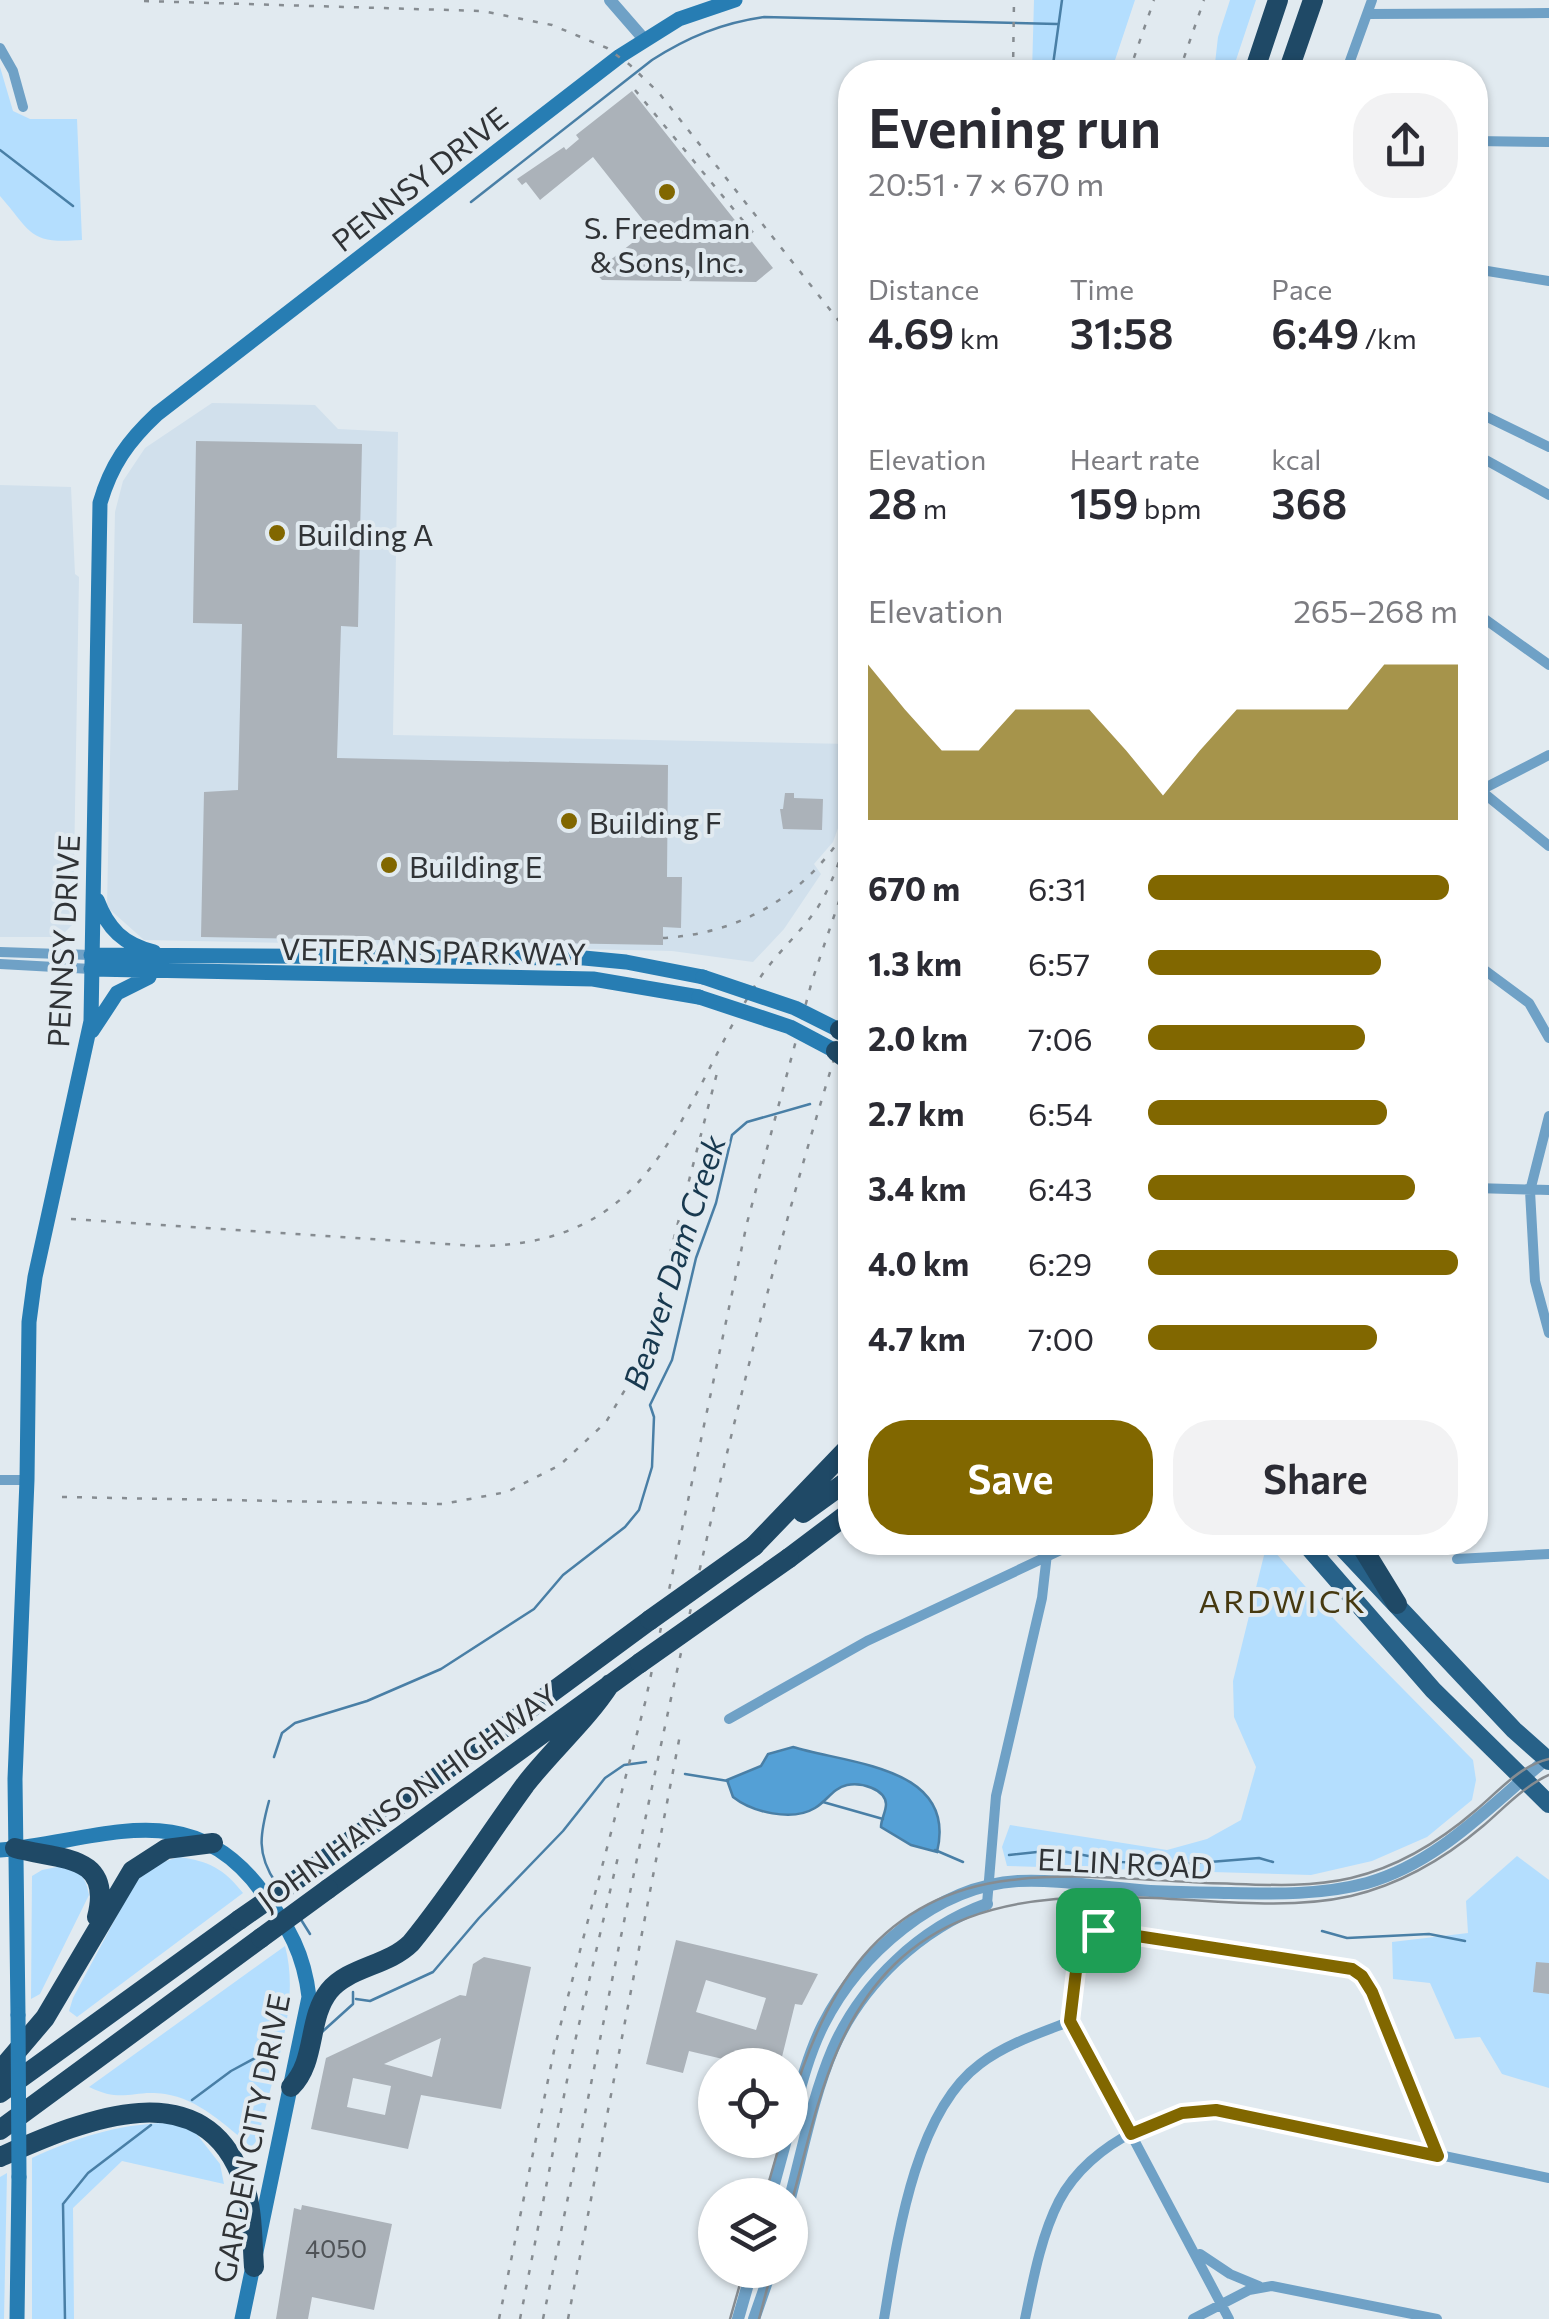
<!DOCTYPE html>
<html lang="en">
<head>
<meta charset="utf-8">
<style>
	body { margin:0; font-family:Commissioner,sans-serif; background:#f2f2f3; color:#2b2b33; height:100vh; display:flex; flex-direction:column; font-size:38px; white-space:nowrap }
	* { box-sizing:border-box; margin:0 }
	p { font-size:32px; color:#7c7c81 }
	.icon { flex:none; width:55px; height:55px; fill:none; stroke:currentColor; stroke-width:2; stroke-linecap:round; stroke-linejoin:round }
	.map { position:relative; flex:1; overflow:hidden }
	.side { position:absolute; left:838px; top:60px; width:650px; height:1495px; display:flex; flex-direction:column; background:#fff; border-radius:40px; box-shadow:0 2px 8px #0004 }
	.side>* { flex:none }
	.buttons { position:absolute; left:698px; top:2048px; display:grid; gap:20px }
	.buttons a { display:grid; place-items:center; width:110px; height:110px; border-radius:50%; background:#fff; box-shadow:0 2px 8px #0004; font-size:50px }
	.pin { position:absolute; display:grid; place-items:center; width:85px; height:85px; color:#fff; margin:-42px; border-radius:20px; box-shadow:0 5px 15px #0006 }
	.round { display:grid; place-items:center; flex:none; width:105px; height:105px; border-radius:40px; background:#f2f2f3 }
	.headline { display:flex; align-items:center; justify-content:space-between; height:170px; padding:0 30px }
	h1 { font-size:55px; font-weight:600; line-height:75px }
	.figures { display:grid; grid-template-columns:repeat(3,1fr); gap:15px; height:170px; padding:10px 30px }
	.figures div { display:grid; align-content:center }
	.figures b { font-size:42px; font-weight:600 }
	.figures small { font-size:28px; font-weight:400 }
	.figures p { font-size:28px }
	.chart { height:280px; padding:20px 30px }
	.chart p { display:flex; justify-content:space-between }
	.chart svg { width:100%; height:180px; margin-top:10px; fill:#816700; opacity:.7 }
	.button { display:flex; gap:20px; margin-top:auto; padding:20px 30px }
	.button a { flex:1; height:115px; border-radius:40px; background:#816700; color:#fff; font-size:40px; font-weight:600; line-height:115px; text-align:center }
	.button a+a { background:#f2f2f3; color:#2b2b33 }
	ul { padding:0 30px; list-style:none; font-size:32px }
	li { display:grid; grid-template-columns:160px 120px 1fr; align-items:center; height:75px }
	li i { height:25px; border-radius:12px; background:#816700 }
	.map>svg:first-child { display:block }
	.built { fill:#d1e0ec }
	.green { fill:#b4defe }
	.water { fill:#54a0d6; stroke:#497fa6; stroke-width:2.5 }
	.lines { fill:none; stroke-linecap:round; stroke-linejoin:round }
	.stream { stroke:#497fa6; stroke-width:2.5 }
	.building { fill:#abb2b9; fill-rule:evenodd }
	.minor { stroke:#6fa1c6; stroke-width:10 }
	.tertiary { stroke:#6fa1c6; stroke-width:12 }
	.secondary { stroke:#277db3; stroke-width:15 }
	.primary { stroke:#276188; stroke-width:18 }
	.motorway { stroke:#1f4966; stroke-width:20 }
	.tram { stroke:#868c91; stroke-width:2.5 }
	.rail { stroke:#868c91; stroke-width:2.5; stroke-dasharray:5 10; stroke-linecap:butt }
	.secondary-bridge { stroke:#277db3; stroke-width:15 }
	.motorway-bridge { stroke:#1f4966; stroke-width:20 }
	.route-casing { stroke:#fff; stroke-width:20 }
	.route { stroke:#816700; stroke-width:12 }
	.poi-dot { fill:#816700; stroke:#e1eaf0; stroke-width:4 }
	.labels { text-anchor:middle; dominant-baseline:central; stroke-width:8; stroke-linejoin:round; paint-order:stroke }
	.number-label { font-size:25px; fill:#4f5357 }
	.street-label { font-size:30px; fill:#303336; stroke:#e1eaf0 }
	.poi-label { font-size:30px; fill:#303336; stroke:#e1eaf0; text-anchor:start }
	.water-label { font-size:32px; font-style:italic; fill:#18394f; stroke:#e1eaf0 }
	.neighbourhood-label { font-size:32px; letter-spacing:2.5px; fill:#463910; stroke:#e1eaf0 }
</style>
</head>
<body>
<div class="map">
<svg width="1549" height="2319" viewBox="0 0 1549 2319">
	<rect width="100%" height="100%" fill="#e1eaf0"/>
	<path class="built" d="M 212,403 L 315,405 L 338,429 L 398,432 L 393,735 L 850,744 L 850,795 L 833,842 L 814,864 L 821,874 L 784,929 L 753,962 L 672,951 L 144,940 L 107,907 L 115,512 L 123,481 L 145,448 Z
		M 0,485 L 71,487 L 75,574 L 79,577 L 73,924 L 60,937 L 0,937 Z"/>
	<path class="green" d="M 1034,0 L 1135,0 L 1111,72 L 1032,72 Z
		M 1230,0 L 1256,0 L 1232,72 L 1214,72 L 1218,37 Z
		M 0,67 L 13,111 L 30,119 L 77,119 L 82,240 C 29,244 33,234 0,196 Z
		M 1267,1543 L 1335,1620 L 1473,1760 L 1476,1780 L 1472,1800 L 1427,1837 L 1372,1861 L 1311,1875 L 1007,1866 L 1002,1847 L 1010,1825 L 1167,1850 L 1207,1839 L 1241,1820 L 1256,1767 L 1234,1717 L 1233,1681 Z
		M 1517,1856 L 1549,1880 L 1549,2088 L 1502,2074 L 1480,2037 L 1455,2039 L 1430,1983 L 1393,1979 L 1392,1942 L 1468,1933 L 1466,1901 Z
		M 179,1857 C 209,1861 224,1869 243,1893 L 77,2017 L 69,2011 L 73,1998 L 136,1880 L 150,1866 Z
		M 62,1866 C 80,1871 86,1877 89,1895 L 40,1994 L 31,1999 L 32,1876 L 42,1870 Z
		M 285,1946 C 302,2009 270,2078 258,2140 L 251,2147 C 226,2125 198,2099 165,2094 C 132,2089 124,2104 89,2087 Z
		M 166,2123 L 192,2128 L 220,2164 L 224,2184 L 122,2161 L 73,2208 L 74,2319 L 32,2319 L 32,2158 C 75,2138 118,2124 166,2123 Z
		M 7,2173 L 4,2319 L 0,2319 L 0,2177 Z"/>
	<path class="water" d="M 793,1747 C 848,1764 958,1766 937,1852 L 911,1845 L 881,1827 C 881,1819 886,1812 886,1804 C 885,1789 861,1782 847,1785 C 833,1788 827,1801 815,1808 C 792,1822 752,1812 733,1797 L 727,1780 L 761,1766 L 768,1754 Z"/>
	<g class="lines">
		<path class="stream" d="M 1052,72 L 1062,0
			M 0,150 L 73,206
			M 471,202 L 652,60 C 688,37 722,23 764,17 L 1057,24
			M 845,1114 L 850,1114
			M 274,1757 L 282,1733 L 295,1723 L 367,1701 L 441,1669 L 534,1609 L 563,1575 L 625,1527 L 639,1510 L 652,1467 L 654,1417 L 650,1405 L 672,1360 L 696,1258 L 716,1203 L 732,1135 L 747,1122 L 810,1104
			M 685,1774 L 728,1781
			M 269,1801 C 260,1834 256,1854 276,1883
			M 823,1802 L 883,1819
			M 935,1850 L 963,1862
			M 1009,1855 L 1056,1850 L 1121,1862 L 1185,1864 L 1259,1858 L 1273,1862
			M 300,1918 L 310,1934
			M 1322,1931 L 1347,1938 L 1429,1934 L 1465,1941
			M 356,1999 L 370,2001 L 433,1972 L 479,1918 L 563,1831 L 605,1778 L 624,1765 L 646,1762
			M 322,2032 L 353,2004 L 353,1992
			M 192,2100 L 231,2071 L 270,2050
			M 65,2319 L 63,2204 L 88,2173 L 151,2125"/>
	</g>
	<path class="building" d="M 632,91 L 773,268 L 756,282 L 602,280 L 595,272 L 650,229 L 593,157 L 540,200 L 526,182 L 522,185 L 517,179 L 564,147 L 566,150 L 579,139 L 576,135 Z
		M 196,441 L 362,444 L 358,627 L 341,626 L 337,758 L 668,765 L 667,877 L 682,877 L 681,928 L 663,927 L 663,945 L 201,937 L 204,792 L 238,790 L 242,624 L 193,623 Z
		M 785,793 L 794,793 L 794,798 L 823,799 L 822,830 L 783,829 L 780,809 L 783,809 Z
		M 676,1940 L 818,1974 L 802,2005 L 795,2004 L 780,2065 L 748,2065 L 689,2051 L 683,2073 L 646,2064 ZM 706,1980 L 766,1998 L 756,2030 L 696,2012 Z
		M 484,1957 L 531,1967 L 501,2109 L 421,2095 L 408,2149 L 311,2129 L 326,2058 L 460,1995 L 466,1996 L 473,1964 ZM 441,2038 L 432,2077 L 384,2064 ZM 353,2078 L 391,2086 L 385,2115 L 347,2107 Z
		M 1536,1962 L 1549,1963 L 1549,1994 L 1533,1992 Z
		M 302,2205 L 392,2224 L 374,2310 L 312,2297 L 308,2319 L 276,2319 L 294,2208 L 301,2210 Z"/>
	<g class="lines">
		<path class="minor" d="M 1367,14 L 1549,13
			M 0,48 L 13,71 L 23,107
			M 1346,72 L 1372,0
			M 1475,141 L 1549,142
			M 1475,269 L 1549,281
			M 1475,411 L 1549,447
			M 1475,454 L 1549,495
			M 1475,612 L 1549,665
			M 1475,786 L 1549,846
			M 1475,793 L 1549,755
			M 0,952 L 91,955
			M 1475,963 L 1529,1003 L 1549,1038
			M 0,964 L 91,969
			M 1549,1116 L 1530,1191 L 1535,1281 L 1549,1333
			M 1475,1188 L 1549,1190
			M 0,1480 L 27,1480
			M 1457,1559 L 1549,1554
			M 729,1719 L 867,1641 L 1078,1542
			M 987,1904 L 996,1796 L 1042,1598 L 1047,1554
			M 1200,2254 L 1230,2274 L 1259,2286
			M 884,2319 C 897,2241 914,2113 980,2064 C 1006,2044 1040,2033 1071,2021
			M 1025,2319 C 1033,2280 1041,2236 1059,2201 C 1090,2142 1171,2104 1235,2112 L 1549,2178
			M 1193,2319 L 1249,2290 L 1272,2286 L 1437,2319
			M 1229,2319 L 1071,2021 L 1079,1946 L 1090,1932 L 1119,1931 L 1352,1969 L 1362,1976 L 1372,1992 L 1438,2156"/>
		<path class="tertiary" d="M 610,0 L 643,38
			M 790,2126 C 799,2092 807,2057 823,2025 C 859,1954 936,1886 1018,1881 C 1059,1879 1098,1887 1139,1890 C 1169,1893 1200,1892 1230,1893 C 1276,1894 1322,1895 1367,1883 C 1440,1862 1490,1805 1547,1759
			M 771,2195 L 786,2140
			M 790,2198 C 803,2149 813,2096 833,2049 C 862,1983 921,1928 987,1904
			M 738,2319 L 752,2270
			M 754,2319 L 771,2270"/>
		<path class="secondary" d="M 97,900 C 108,929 123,944 154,952
			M 91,955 L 584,958 L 626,962 L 703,977
			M 91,969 L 593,979 L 699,997
			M 92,1031 L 117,993 L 149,977
			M 0,1850 C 102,1841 190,1792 263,1893 C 289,1927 304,1954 309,1997 L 242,2319
			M 18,2015 L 15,1779 L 27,1480 L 29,1322 L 35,1277 L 91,1021 L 100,503 C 111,465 128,441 157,414 L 620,56 L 679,19 L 735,0
			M 17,2319 L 19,2177"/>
		<path class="primary" d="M 1304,1542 L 1433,1690 L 1549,1804
			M 1337,1542 L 1514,1730 L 1549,1761"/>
		<path class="motorway" d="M 1254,72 L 1278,0
			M 1288,72 L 1313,0
			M 803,1513 L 850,1479
			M 1359,1542 L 1397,1604
			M 754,1546 L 850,1446
			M 789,1558 L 850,1512
			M 15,1848 C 56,1860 114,1852 97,1917
			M 312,1869 L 650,1620
			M 328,1889 L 640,1663
			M 0,2071 L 45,2018 L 132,1871 L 166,1849 L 213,1843
			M 291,2087 C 317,2061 307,2019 329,1991 C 348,1967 388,1966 411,1943 C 452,1893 487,1837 525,1785 C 552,1750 586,1721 610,1684
			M 0,2093 L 239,1920
			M 0,2130 L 261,1938
			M 0,2157 C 78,2123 204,2065 244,2184 C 253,2210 252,2240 254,2267"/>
		<path class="tram" d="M 790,2108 C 823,1992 879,1895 1011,1880 C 1075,1872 1143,1880 1207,1883 C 1255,1884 1304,1889 1351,1878 C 1398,1867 1439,1842 1476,1810 C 1499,1791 1519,1766 1549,1759
			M 765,2195 L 781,2140
			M 790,2208 C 805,2155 816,2099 838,2049 C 901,1906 1017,1892 1154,1898 C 1219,1901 1288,1910 1351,1896 C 1402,1884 1444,1859 1483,1826 C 1504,1808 1524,1786 1549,1775
			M 730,2319 L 744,2270
			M 759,2319 L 772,2270"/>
		<path class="rail" d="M 144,1 L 482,11 L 552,25 L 607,48 L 630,65 L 659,93 L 850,335
			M 1013,72 L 1014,0
			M 1129,72 L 1154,0
			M 1179,72 L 1204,0
			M 635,90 L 759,240
			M 663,938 C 735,934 796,901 838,842
			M 71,1219 L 476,1246 C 658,1246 676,1112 756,984 C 773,956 800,934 818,907 C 833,883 841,856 850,829
			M 62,1497 L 443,1504 L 507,1492 L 560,1465 L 606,1422 L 642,1361 L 717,1073
			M 499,2319 L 555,2046 L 645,1703 L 747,1223 L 812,981 L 850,869
			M 520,2319 L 573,2050 L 618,1857
			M 543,2319 C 634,1880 714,1435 850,1008
			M 568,2319 L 680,1735"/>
		<path class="secondary-bridge" d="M 703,977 L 795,1008 L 847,1034
			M 699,997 L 790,1027 L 843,1055
			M 18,2015 L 19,2177"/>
		<path class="motorway-bridge" d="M 840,1030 L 850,1034
			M 836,1051 L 850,1061
			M 650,1620 L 754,1546
			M 640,1663 L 789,1558
			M 239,1920 L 312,1869
			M 261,1938 L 328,1889"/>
	</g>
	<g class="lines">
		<g class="route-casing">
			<path id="route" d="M 1098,1930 L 1352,1969 L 1362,1976 L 1372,1992 L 1438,2156 L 1216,2110 L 1182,2113 L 1131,2134 L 1070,2021 L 1079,1946 L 1083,1938 Z"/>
		</g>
		<use href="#route" class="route"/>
	</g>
	<g class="poi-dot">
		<circle cx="667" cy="192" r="10"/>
		<circle cx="277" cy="533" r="10"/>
		<circle cx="569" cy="821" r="10"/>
		<circle cx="389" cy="865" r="10"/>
	</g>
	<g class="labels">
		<g class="number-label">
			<text x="336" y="2248">4050</text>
		</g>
		<g class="street-label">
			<text transform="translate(419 178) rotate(-38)">PENNSY DRIVE</text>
			<text transform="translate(62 941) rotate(-87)">PENNSY DRIVE</text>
			<text transform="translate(433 950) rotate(1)">VETERANS PARKWAY</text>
			<text transform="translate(407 1796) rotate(-36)">JOHN HANSON HIGHWAY</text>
			<text transform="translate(1125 1862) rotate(3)">ELLIN ROAD</text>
			<text transform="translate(250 2138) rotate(-79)">GARDEN CITY DRIVE</text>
		</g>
		<g class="poi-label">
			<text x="667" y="226" text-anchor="middle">S. Freedman<tspan x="667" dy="34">&amp; Sons, Inc.</tspan></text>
			<text x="297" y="533">Building A</text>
			<text x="589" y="821">Building F</text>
			<text x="409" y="865">Building E</text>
		</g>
		<g class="water-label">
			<text transform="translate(673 1262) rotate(-72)">Beaver Dam Creek</text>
		</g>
		<g class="neighbourhood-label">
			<text x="1283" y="1600">ARDWICK</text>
		</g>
	</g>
</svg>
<div class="buttons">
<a><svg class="icon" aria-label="locate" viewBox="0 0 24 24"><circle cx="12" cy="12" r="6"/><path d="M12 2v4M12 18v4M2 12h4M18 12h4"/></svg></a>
<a><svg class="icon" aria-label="layers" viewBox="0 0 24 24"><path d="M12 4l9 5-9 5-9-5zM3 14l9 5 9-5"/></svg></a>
</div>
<div class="pin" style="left:1098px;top:1930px;background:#1e9e55"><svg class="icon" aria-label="arrive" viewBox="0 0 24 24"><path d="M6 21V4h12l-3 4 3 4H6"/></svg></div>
<section class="side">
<div class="headline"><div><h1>Evening run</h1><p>20:51 · 7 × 670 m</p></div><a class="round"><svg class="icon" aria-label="share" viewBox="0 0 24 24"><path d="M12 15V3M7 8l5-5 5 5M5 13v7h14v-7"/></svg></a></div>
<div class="figures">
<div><p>Distance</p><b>4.69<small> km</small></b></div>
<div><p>Time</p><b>31:58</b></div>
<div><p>Pace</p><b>6:49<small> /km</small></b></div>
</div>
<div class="figures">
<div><p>Elevation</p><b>28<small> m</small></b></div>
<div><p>Heart rate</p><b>159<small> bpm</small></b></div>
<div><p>kcal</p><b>368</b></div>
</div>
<div class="chart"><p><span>Elevation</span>265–268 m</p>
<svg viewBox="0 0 160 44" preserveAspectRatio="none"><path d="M0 44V6L10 17L20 27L30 27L40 17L50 17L60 17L70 27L80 38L90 27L100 17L110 17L120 17L130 17L140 6L150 6L160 6V44z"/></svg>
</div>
<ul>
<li><b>670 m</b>6:31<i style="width:97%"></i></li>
<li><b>1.3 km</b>6:57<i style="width:75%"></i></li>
<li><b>2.0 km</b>7:06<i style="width:70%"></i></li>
<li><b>2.7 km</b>6:54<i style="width:77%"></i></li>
<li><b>3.4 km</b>6:43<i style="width:86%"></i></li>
<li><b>4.0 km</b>6:29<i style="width:100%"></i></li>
<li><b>4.7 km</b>7:00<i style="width:74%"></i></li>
</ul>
<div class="button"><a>Save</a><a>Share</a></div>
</section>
</div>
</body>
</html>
